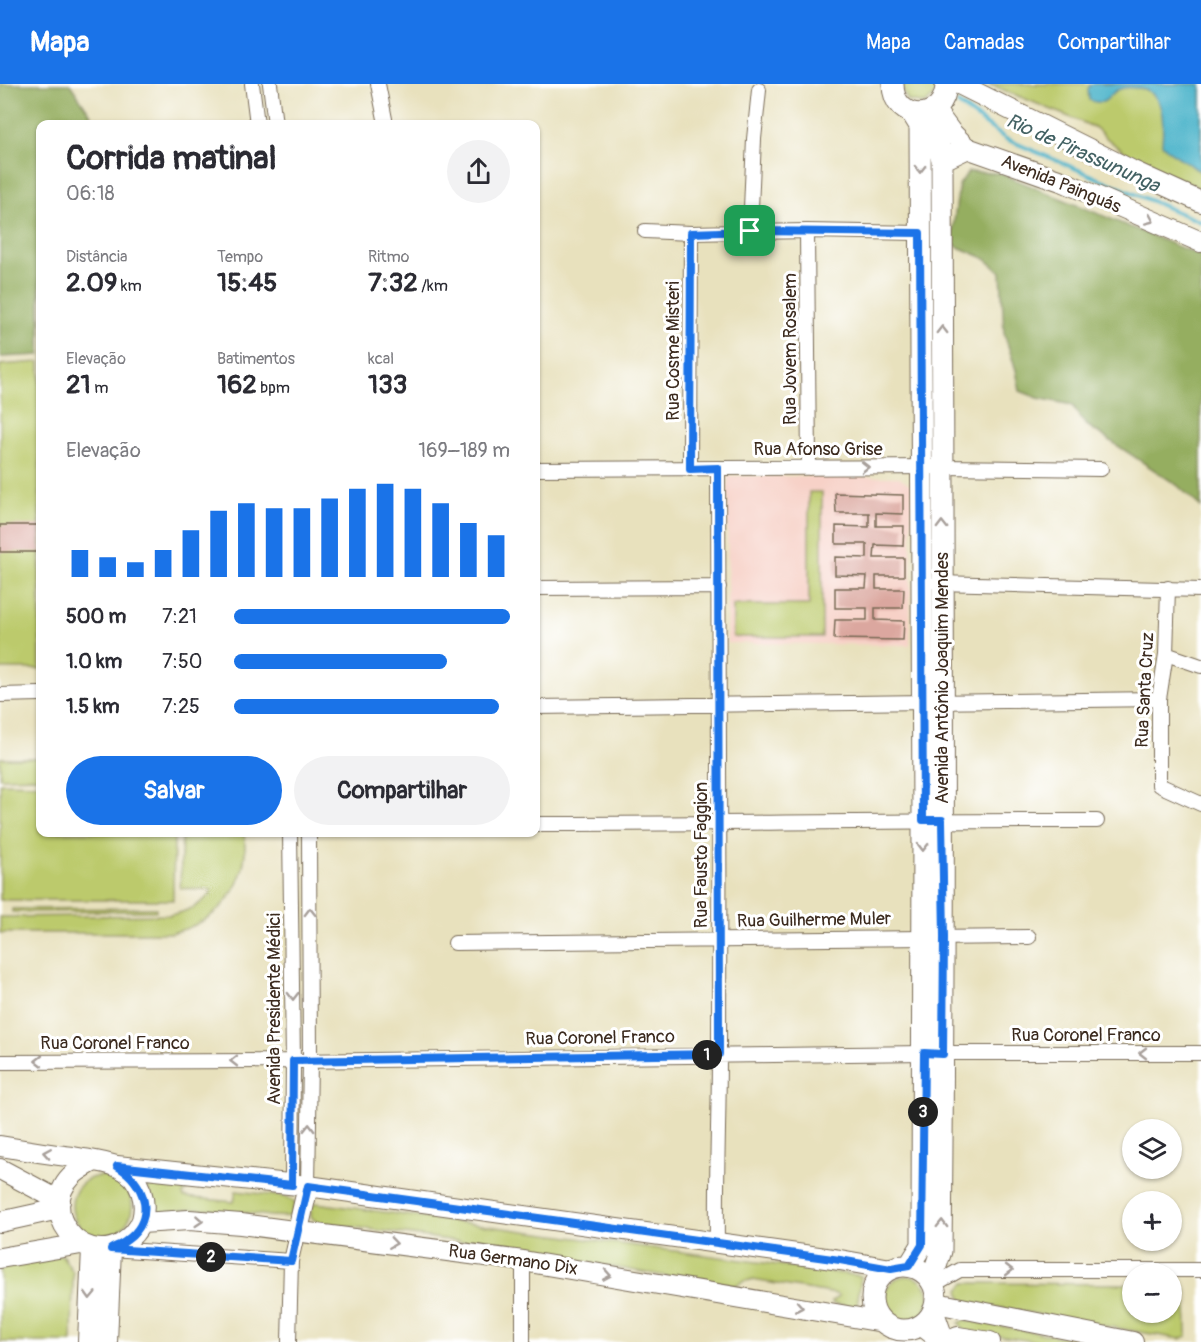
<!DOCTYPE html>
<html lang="pt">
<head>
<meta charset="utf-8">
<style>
	body { margin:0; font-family:Pangolin,sans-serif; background:#f2f2f3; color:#2b2b33; height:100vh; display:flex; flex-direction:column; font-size:22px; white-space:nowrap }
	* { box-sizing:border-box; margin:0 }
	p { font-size:20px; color:#7c7c81 }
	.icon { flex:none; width:33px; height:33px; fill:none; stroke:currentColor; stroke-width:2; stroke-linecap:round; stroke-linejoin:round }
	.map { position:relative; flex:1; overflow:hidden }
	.details { position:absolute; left:36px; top:36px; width:504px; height:717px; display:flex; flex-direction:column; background:#fff; border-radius:12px; box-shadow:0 2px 4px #0004 }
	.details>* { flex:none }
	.fabs { position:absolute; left:1122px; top:1035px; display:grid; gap:12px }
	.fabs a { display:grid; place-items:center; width:60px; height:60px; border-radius:50%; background:#fff; box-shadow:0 2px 4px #0004; font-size:30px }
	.pin { position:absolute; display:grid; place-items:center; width:51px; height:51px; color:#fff; margin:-26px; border-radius:12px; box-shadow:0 3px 9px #0006 }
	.km { position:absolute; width:30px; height:30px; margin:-15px; border-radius:50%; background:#222; color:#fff; font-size:16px; line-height:30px; text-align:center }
	.round { display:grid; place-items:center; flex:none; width:63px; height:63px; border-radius:32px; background:#f2f2f3 }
	.headline { display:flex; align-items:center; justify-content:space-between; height:102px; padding:0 30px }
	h1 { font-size:33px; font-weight:800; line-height:45px }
	.metrics { display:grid; grid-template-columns:repeat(3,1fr); gap:9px; height:102px; padding:6px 30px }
	.metrics div { display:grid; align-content:center }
	.metrics b { font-size:26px; font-weight:800 }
	.metrics small { font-size:16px; font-weight:400 }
	.metrics p { font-size:16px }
	.chart { height:168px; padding:12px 30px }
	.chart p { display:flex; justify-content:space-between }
	.chart svg { width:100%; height:108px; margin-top:6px; stroke:#1a73e8; stroke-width:6 }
	.cta { display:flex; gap:12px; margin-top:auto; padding:12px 30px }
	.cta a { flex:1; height:69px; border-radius:36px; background:#1a73e8; color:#fff; font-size:24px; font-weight:800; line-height:69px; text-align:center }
	.cta a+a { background:#f2f2f3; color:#2b2b33 }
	ul { padding:0 30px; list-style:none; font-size:20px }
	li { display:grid; grid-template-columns:96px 72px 1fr; align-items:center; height:45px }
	li i { height:15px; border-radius:8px; background:#1a73e8 }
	header { display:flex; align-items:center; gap:36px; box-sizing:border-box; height:84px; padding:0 30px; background:#1a73e8; color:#fff }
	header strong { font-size:28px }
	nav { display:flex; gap:33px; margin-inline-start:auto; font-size:21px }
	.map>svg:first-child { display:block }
	.built { fill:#f7d1c7 }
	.green { fill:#bcca6c; stroke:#7c7a45; stroke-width:1.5 }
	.forest { fill:#95ae60; stroke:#686c3f; stroke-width:1.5 }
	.water { fill:#4cb4ca; stroke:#446f74; stroke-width:1.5 }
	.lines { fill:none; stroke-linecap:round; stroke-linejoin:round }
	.stream { stroke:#4cb4ca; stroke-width:4 }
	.building { fill:#dba79f }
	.street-casing { stroke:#786a56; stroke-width:16 }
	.secondary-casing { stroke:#786a56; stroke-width:22 }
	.primary-casing { stroke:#786a56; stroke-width:23 }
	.street { stroke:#fff; stroke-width:14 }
	.secondary { stroke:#fff; stroke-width:20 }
	.primary { stroke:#fff; stroke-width:21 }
	.oneway { stroke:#a79f9a }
	.route-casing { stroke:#fff; stroke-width:12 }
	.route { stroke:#1a73e8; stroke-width:8 }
	.labels { text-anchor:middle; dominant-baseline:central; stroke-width:6; stroke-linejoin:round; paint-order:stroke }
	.street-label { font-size:18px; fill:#3b2a1e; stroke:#fff }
	.water-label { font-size:20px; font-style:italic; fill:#426163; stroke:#fff }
</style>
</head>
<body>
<header>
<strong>Mapa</strong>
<nav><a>Mapa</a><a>Camadas</a><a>Compartilhar</a></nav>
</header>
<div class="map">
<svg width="1201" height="1258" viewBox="0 0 1201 1258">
	<rect width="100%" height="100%" fill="#fff"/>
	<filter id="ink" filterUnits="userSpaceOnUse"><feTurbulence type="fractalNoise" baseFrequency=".0167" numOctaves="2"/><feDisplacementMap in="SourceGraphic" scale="12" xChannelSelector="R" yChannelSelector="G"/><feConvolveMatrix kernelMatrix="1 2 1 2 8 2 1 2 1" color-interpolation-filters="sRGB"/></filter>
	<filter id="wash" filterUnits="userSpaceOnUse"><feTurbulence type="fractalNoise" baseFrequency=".008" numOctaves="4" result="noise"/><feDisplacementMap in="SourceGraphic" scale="24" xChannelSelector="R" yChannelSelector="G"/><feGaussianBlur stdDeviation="1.35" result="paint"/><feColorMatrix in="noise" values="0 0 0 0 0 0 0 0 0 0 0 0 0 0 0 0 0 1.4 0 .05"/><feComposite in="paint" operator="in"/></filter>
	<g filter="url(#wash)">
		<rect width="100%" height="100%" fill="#e8e1bd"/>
		<path class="built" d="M 728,392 L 899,393 L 912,402 L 910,561 L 727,559 Z"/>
		<path class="green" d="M 900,0 L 938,0 L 938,7 L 926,20 L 908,17 Z
			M 989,0 L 1201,0 L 1201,105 C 1164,88 1124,74 1096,44 Z
			M 40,278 L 40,585 L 0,585 L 0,281 Z
			M 809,408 L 822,408 L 822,553 L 733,553 L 733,521 L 809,521 Z
			M 0,674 L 40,674 L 40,693 L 0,694 Z
			M 0,699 L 40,700 L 40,748 L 174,749 L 173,816 L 0,816 Z
			M 182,749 L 244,749 C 251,800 220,838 171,849 L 0,849 L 0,833 L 170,831 C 188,828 203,820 213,806 L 180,804 Z
			M 156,824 L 156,827 L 12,828 L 12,825 Z
			M72 1122a30 30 0 1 1 60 0a30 30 0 1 1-60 0Z
			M 147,1097 L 191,1099 L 183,1110 L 184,1113 L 234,1118 L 236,1107 L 287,1113 L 295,1119 L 291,1132 C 274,1134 258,1130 240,1128 C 211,1125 180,1123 152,1131 Z
			M 316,1119 L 861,1192 L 857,1223 L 833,1220 L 832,1218 L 839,1212 L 836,1210 L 753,1196 L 744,1197 L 734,1202 L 719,1201 L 471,1159 L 317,1138 L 311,1133 L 311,1122 Z
			M 62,1171 L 73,1188 L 72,1258 L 0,1258 L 0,1183 Z
			M885 1214a22 22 0 1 1 44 0a22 22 0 1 1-44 0Z
			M 965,1199 L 1132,1200 L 1132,1228 L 1172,1228 L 1172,1200 L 1180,1200 L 1186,1205 L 1187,1252 L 1180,1255 L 962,1217 L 959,1206 Z
			M 965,1236 L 1090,1258 L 1039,1258 L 965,1247 L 959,1239 Z"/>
		<path class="forest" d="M 0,0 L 70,0 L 97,40 L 40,40 L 40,271 L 0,273 Z
			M 968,88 L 999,89 L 1201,172 L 1201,423 L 1177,401 L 1085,340 L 1072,321 L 1038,314 L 1020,307 L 1016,286 L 1004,249 L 1001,188 L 984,174 L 951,160 L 959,101 Z"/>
		<path class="water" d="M 1091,0 L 1201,0 L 1201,88 L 1169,67 L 1162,60 C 1164,37 1165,6 1136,4 C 1130,3 1123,3 1117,6 C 1106,13 1108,23 1089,16 L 1088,5 Z"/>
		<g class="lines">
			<path class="stream" d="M 958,20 L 1006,55 L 1201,138"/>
		</g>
		<g id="blocks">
			<path class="building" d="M 835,409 L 903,411 L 903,430 L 876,429 L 876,442 L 904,442 L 903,462 L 875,461 L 874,474 L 904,474 L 904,492 L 876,492 L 876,505 L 904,505 L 903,524 L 875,524 L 875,536 L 904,537 L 903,556 L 834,555 L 835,536 L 867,536 L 867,524 L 835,524 L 835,504 L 866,504 L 867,492 L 835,491 L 835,473 L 867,474 L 867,460 L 836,460 L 836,442 L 869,443 L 869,429 L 836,429 Z
				M 0,441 L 40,441 L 40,468 L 0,468 Z"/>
		</g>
	</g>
	<g filter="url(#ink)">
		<use href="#blocks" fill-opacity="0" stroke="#786a56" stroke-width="1.5"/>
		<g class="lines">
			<g class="street-casing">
				<path id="street" d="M 252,0 L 257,40
					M 270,0 L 275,40
					M 378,0 L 386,40
					M 645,147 L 691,149 L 807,147 L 920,149
					M 750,147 L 754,55 L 759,6
					M 807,147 L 809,384
					M 536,385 L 941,383 L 1101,385
					M 690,385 L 691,149
					M 937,499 L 1201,506
					M 536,504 L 719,503
					M 1168,504 L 1166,570 L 1159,615 L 1159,701 L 1201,720
					M 1166,570 L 1201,582
					M 0,611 L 40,610
					M 536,623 L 1159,615
					M 536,740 C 723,740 910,736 1097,737
					M 290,748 L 293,977 L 292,1100
					M 455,859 L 1029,853
					M 0,978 L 293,977 L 924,969 L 1201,969
					M 308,1102 L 310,977 L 309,748
					M 717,1159 C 716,1095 719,1032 719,969 C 720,774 719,579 718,384
					M 111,1165 L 291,1177
					M 523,1177 L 523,1258
					M 933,1201 L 960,1186 L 1201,1186
					M 289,1258 L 291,1177 L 298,1146"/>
			</g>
			<g class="secondary-casing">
				<path id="secondary" d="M 959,0 L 1131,86 L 1201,118
					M 934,25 L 951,48 L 967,64 L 1064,98 L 1201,158
					M 0,1062 C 24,1066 49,1070 73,1073 C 87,1076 104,1077 118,1083 C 123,1085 129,1089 133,1093 C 143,1106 146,1121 142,1136 C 138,1147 131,1154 121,1160 C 80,1182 38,1127 71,1093 C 77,1086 86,1082 94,1077
					M 117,1082 L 308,1102 L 840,1176 L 891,1185
					M 0,1085 L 60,1117
					M 0,1138 L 59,1125
					M 141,1139 L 189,1136 L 241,1140 L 523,1177 L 883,1238
					M 298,1146 L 308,1102
					M 0,1174 L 81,1160
					M 936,1219 L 1133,1258
					M 921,1241 L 943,1258
					M 88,1258 L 92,1164
					M 107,1258 L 111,1165
					M 946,1258 L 958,1253 L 990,1258"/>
			</g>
			<g class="primary-casing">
				<path id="primary" d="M 893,0 C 893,40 946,39 946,0
					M 931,27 L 942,76 C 943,440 945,803 941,1167 L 931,1197
					M 942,76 L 967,64
					M 909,1182 L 922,1161 L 923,736 L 920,42 L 912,29
					M872 1214a32 32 0 1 1 64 0a32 32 0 1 1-64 0Z
					M 933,1227 L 944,1258"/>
			</g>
			<use href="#street" class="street"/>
			<use href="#secondary" class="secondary"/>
			<use href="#primary" class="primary"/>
		</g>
		<defs><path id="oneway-chevron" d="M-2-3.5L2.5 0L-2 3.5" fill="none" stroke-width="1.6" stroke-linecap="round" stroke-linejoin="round" transform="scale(1.5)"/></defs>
		<g class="oneway">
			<use href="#oneway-chevron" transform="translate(920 85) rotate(90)"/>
			<use href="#oneway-chevron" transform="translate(1150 136) rotate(24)"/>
			<use href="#oneway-chevron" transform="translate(942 246) rotate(-90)"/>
			<use href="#oneway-chevron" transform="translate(865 383)"/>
			<use href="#oneway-chevron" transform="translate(942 441) rotate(-91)"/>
			<use href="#oneway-chevron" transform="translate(923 763) rotate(91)"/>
			<use href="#oneway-chevron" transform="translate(310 828) rotate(-91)"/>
			<use href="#oneway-chevron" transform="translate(293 912) rotate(90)"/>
			<use href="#oneway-chevron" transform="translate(1143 969) rotate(180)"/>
			<use href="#oneway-chevron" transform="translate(39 977) rotate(180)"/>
			<use href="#oneway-chevron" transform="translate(234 977) rotate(180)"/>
			<use href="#oneway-chevron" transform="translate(309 1044) rotate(-89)"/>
			<use href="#oneway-chevron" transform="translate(47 1069) rotate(-171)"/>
			<use href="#oneway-chevron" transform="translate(199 1137) rotate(4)"/>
			<use href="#oneway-chevron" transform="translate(942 1140) rotate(-89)"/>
			<use href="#oneway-chevron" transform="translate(393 1159) rotate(8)"/>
			<use href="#oneway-chevron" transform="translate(1009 1186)"/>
			<use href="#oneway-chevron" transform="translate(607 1191) rotate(10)"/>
			<use href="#oneway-chevron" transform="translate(90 1211) rotate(92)"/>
			<use href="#oneway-chevron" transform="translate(799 1223) rotate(10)"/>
		</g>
	</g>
	<g class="lines" filter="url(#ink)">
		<g class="route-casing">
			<path id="route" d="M 750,147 L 920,149 L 923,736 L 942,736 L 944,853 L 943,970 L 924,969 L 922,1161 L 909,1182 L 891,1185 L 840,1176 L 308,1102 L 291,1177 L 111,1165 C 116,1162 123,1160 127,1156 C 157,1134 145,1098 117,1082 L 292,1101 L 293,977 L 719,970 L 718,384 L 690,385 L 691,149 Z"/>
		</g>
		<use href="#route" class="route"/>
	</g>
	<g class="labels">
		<g class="street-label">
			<text transform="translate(1061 100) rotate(22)">Avenida Painguás</text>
			<text transform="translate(790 265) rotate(-90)">Rua Jovem Rosalem</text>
			<text transform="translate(673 267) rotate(-90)">Rua Cosme Misteri</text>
			<text x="818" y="365">Rua Afonso Grise</text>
			<text transform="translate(942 594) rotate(-90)">Avenida Antônio Joaquim Mendes</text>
			<text transform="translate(1145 606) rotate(-87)">Rua Santa Cruz</text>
			<text transform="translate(701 771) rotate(-90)">Rua Fausto Faggion</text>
			<text transform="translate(814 836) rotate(-1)">Rua Guilherme Muler</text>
			<text transform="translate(274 925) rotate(-90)">Avenida Presidente Médici</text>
			<text x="1086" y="951">Rua Coronel Franco</text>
			<text transform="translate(600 954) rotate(-1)">Rua Coronel Franco</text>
			<text x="115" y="959">Rua Coronel Franco</text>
			<text transform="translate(513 1176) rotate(8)">Rua Germano Dix</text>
		</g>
		<g class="water-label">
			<text transform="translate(1083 69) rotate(24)">Rio de Pirassununga</text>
		</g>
	</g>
</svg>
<div class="fabs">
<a><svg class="icon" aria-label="layers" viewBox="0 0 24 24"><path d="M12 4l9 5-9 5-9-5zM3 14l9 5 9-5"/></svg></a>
<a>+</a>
<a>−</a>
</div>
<div class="pin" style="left:750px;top:147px;background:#1e9e55"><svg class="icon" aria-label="arrive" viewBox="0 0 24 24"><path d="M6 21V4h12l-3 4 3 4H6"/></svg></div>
<b class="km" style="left:707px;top:971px">1</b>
<b class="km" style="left:211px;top:1173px">2</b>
<b class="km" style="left:923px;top:1028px">3</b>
<section class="details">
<div class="headline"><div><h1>Corrida matinal</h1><p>06:18</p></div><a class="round"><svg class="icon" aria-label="share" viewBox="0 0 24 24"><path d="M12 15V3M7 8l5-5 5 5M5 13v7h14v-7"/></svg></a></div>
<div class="metrics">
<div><p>Distância</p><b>2.09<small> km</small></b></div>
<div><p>Tempo</p><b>15:45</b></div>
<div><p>Ritmo</p><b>7:32<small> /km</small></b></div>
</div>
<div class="metrics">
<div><p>Elevação</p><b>21<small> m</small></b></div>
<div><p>Batimentos</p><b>162<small> bpm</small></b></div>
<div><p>kcal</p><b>133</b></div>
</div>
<div class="chart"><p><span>Elevação</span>169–189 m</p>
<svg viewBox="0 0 160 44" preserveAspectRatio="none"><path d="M5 44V33M15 44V36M25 44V38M35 44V33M45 44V25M55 44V17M65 44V14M75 44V16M85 44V16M95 44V12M105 44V8M115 44V6M125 44V8M135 44V14M145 44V22M155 44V27"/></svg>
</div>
<ul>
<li><b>500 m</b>7:21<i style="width:100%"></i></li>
<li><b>1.0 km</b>7:50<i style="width:77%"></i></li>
<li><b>1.5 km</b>7:25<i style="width:96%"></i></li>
</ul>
<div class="cta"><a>Salvar</a><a>Compartilhar</a></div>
</section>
</div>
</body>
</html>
